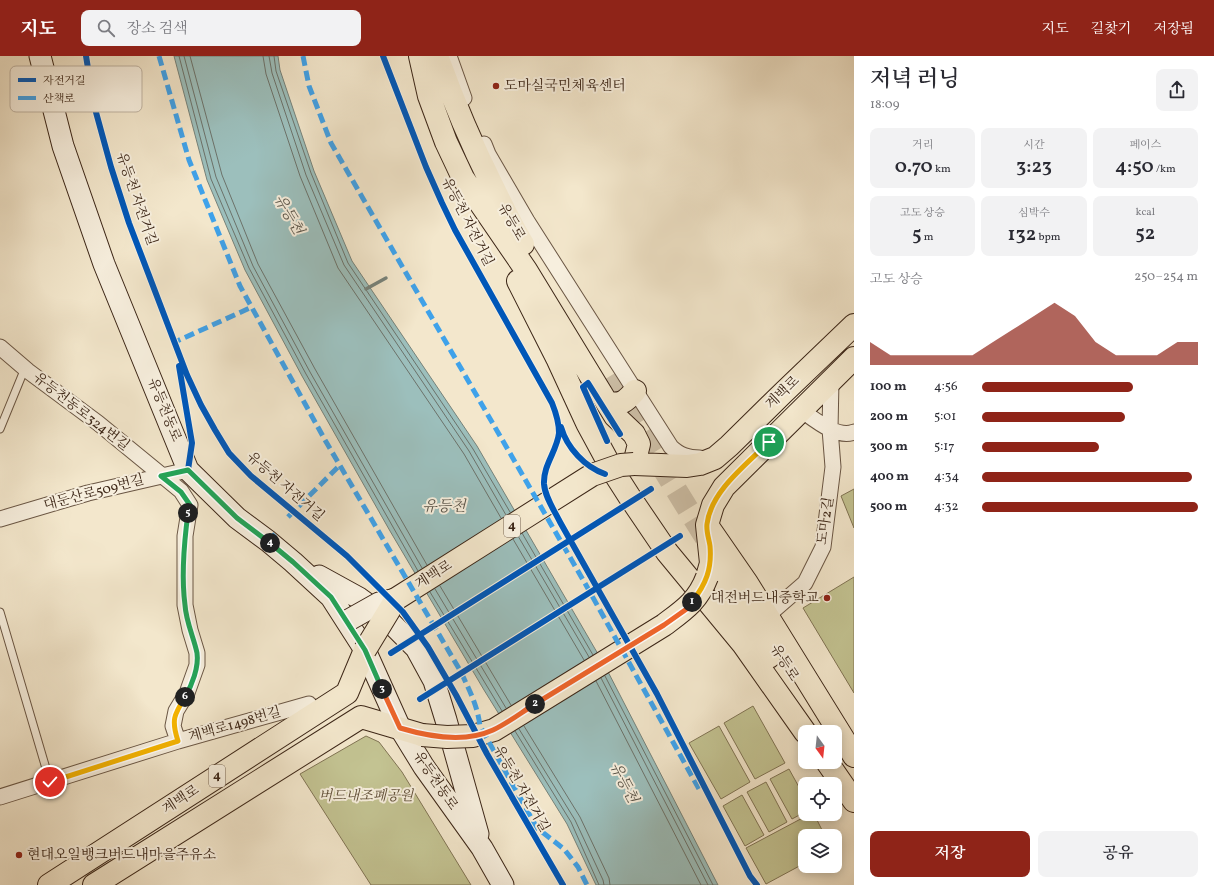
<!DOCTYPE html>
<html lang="ko">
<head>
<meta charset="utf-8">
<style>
	body { margin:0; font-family:Vollkorn,"Noto Serif KR",serif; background:#f2f2f3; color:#2b2b33; height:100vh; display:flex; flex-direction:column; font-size:15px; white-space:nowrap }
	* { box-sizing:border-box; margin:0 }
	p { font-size:13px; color:#7c7c81 }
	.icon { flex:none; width:22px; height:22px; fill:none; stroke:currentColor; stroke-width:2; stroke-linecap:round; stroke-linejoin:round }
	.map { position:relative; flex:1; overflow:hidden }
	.panel { display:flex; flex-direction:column; background:#fff; width:360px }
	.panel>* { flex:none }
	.needle { width:26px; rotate:165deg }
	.fabs { position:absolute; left:798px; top:669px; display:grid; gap:8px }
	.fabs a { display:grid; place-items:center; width:44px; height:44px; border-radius:8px; background:#fff; box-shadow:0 2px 10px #0003; font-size:20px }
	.pin { position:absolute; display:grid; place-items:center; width:34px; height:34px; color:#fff; margin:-17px; border:2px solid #fff; border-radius:50%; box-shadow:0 1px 4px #0007 }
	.km { position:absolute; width:20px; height:20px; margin:-10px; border-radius:50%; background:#222; color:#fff; font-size:11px; line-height:20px; text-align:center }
	.round { display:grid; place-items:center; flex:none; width:42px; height:42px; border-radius:8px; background:#f2f2f3 }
	.overview { display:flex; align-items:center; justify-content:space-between; height:68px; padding:0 16px }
	h1 { font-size:22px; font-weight:600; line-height:30px }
	.metrics { display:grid; grid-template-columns:repeat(3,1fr); gap:6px; height:68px; padding:4px 16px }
	.metrics div { display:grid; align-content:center; border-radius:8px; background:#f2f2f3; text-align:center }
	.metrics b { font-size:20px; font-weight:600 }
	.metrics small { font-size:11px; font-weight:400 }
	.metrics p { font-size:11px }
	.chart { height:112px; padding:8px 16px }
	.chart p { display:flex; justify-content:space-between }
	.chart svg { width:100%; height:72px; margin-top:4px; fill:#8f2418; opacity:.7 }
	.button { display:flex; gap:8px; margin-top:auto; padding:8px 16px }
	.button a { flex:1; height:46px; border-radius:8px; background:#8f2418; color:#fff; font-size:16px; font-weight:600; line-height:46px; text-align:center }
	.button a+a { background:#f2f2f3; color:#2b2b33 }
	ul { padding:0 16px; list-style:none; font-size:13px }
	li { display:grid; grid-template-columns:64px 48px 1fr; align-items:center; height:30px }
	li i { height:10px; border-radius:5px; background:#8f2418 }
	header { display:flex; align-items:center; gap:24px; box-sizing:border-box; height:56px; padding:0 20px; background:#8f2418; color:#fff }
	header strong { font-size:19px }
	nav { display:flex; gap:22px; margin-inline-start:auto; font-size:14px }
	.search { width:280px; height:36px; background:#f2f2f3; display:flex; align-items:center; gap:10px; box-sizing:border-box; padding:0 14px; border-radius:8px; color:#7c7c81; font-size:15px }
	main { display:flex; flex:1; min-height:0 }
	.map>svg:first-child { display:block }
	.green { fill:#c3c392; stroke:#807454 }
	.water { fill:#9cbfbc; stroke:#76827a }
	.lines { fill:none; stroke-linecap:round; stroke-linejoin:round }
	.shore { stroke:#6c726a; stroke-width:1 }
	.stream { stroke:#76827a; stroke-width:3.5 }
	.primary-tunnel { stroke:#cec0a8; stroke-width:22; stroke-dasharray:22 11; stroke-linecap:butt }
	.service-casing { stroke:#6a5644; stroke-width:9 }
	.minor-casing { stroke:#6a5644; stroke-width:17 }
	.secondary-casing { stroke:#3c2617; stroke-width:23 }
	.primary-casing { stroke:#3c2617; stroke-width:24 }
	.service { stroke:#f7efde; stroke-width:7 }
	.minor { stroke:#f7efde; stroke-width:15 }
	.secondary { stroke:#f7efde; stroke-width:21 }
	.primary { stroke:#f3e7cc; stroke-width:22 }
	.secondary-bridge-casing { stroke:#3c2617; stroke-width:23; stroke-linecap:butt }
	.primary-bridge-casing { stroke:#3c2617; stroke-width:24; stroke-linecap:butt }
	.secondary-bridge { stroke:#f7efde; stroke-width:21 }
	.primary-bridge { stroke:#f3e7cc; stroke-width:22 }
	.quiet { stroke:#3fa2ea; stroke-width:5; stroke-dasharray:10 5; stroke-linecap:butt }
	.cycleway-casing { stroke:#f7efde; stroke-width:8 }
	.cycleway { stroke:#0057b8; stroke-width:6 }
	.split-1-casing { stroke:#fff; stroke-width:8 }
	.split-2-casing { stroke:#fff; stroke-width:8 }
	.split-3-casing { stroke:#fff; stroke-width:8 }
	.split-4-casing { stroke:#fff; stroke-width:8 }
	.split-5-casing { stroke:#fff; stroke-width:8 }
	.split-6-casing { stroke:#fff; stroke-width:8 }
	.split-7-casing { stroke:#fff; stroke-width:8 }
	.split-1 { stroke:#f5b400; stroke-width:5 }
	.split-2 { stroke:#f0652b; stroke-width:5 }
	.split-3 { stroke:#f0652b; stroke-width:5 }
	.split-4 { stroke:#22a559; stroke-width:5 }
	.split-5 { stroke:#22a559; stroke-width:5 }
	.split-6 { stroke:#22a559; stroke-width:5 }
	.split-7 { stroke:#f5b400; stroke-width:5 }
	.poi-dot { fill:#8f2418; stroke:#f7efde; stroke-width:1.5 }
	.labels { text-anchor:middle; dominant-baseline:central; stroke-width:4; stroke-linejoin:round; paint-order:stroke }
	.shield { fill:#f7efde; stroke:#746253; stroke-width:1 }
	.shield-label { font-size:13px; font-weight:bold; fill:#3c2617 }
	.poi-label { font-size:14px; fill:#3c2617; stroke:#f7efde; text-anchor:start }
	.street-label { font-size:14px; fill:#3c2617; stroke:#f7efde }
	.park-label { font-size:14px; font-style:italic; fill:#5e4d36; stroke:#f7efde }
	.water-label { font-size:15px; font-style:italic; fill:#595449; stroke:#f7efde }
	.key { fill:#f7efde; stroke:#bfb3a2; stroke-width:1 }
	.key-label { font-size:11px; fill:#3c2617 }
</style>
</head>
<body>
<header>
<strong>지도</strong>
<div class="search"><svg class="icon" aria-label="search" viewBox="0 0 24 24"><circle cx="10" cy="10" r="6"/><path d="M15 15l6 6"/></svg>장소 검색</div>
<nav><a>지도</a><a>길찾기</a><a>저장됨</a></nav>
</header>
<main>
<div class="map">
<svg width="854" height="829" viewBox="0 0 854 829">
	<rect width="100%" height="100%" fill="#f3e7cc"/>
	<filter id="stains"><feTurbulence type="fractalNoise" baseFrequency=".005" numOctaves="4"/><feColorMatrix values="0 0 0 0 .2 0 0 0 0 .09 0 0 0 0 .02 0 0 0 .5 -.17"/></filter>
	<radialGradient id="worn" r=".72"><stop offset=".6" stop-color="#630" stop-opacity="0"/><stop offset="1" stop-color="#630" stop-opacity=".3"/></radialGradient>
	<path class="green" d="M 854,433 L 854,472 L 841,440 Z
		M 854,521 L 854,637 L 803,552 Z
		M 753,650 L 785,707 L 755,723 L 724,667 Z
		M 719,670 L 750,726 L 721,743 L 689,687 Z
		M 366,680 L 379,686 L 402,716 L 471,829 L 371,829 L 300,718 Z
		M 789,713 L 805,742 L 805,756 L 792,763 L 770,723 Z
		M 766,726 L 787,766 L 769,776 L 747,736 Z
		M 742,739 L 764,779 L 745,790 L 723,750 Z
		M 810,758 L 814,758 L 825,780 L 805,780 L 805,807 L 766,828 L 746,792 Z"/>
	<path class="water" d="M 174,0 L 278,0 L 280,14 L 314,115 L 352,205 L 477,390 L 605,610 L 718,829 L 596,829 L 567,768 L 484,634 L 390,475 L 302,320 L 245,214 L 207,124 Z"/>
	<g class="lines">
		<path class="shore" d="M 179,0 L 211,123 L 249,212 L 306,318 L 418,515
			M 184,0 L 216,121 L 253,210 L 310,316 L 422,512
			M 190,0 L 222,119 L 258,208 L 315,313 L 427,509
			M 263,0 L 266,18 L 300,120 L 338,212 L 464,398 L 501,462
			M 269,0 L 272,17 L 306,119 L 344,209 L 469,395 L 506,459
			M 274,0 L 276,15 L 311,117 L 348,207 L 473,393 L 510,456
			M 522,477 L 593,599
			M 518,480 L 589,601
			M 513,483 L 584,604
			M 440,530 L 511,649
			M 435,533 L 506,652
			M 430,536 L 502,655
			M 605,620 L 713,829
			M 601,622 L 708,829
			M 596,625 L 701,829
			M 524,670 L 580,761 L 609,822 L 610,829
			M 519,673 L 575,764 L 603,824 L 604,829
			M 515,675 L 571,766 L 599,829"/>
		<path class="stream" d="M 366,233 L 386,222"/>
		<path class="primary-tunnel" d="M 607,322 L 712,492"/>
		<g class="service-casing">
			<path id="service" d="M 0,373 L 25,312
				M 0,556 L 50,726"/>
		</g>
		<g class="minor-casing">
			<path id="minor" d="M 449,0 L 464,42
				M 484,88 L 488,98 L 527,165 L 671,391 C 680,399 687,402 700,402
				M 0,291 L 28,315 L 98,367 L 181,435 L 190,449 L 185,480 L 185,549 L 190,574 L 197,597 L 197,609 L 187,637 L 176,655 L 173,670 L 178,685
				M 801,354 C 814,363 837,383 854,376
				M 0,463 L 88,437 L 188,414
				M 767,560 L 805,527 L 823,491 L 833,411 L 830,373 L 831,325
				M 0,741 L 178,685 L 309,648"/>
		</g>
		<g class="secondary-casing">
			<path id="secondary" d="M 40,0 L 63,90 L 104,208 L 188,414 L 237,462 L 268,485 L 293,506 L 331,541 L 365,594 L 400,672 L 424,711 L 482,792 L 503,829
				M 319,520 L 359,542 L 384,560 L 416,592 L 434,625 L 446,664 L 478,778"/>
		</g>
		<g class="primary-casing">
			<path id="primary" d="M 420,0 L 429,40 L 446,86 L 463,122 L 526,214 L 615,360 L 634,378 L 639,388 L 634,408 L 687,410 L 700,408 L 715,402 L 729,390 L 783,337 L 854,269
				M 437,0 C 453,44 471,87 492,129 C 502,149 511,169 523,188
				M 518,225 L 557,302 L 587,367 L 613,415 L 629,440 L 667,496 L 743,588 L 805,676
				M 607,347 C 622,349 625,346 635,335
				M 709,472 L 747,527 L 854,700
				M 711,507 L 769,601
				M 707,521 L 711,507 L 707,469 L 713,449 L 724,431 L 854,302
				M 827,706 L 854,745
				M 49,829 L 347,637 L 365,594
				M 94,829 L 361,661 L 422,679"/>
		</g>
		<use href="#service" class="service"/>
		<use href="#minor" class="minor"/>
		<use href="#secondary" class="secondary"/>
		<use href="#primary" class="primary"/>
		<g class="secondary-bridge-casing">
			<path id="secondary-bridge" d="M 347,565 L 379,547 L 396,543"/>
		</g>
		<g class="primary-bridge-casing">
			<path id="primary-bridge" d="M 365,594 L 396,543 L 592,419 L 621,409 L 634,408
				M 422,679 L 447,681 L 473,680 L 494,674 L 664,569 C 684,554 698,545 707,521"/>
		</g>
		<use href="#secondary-bridge" class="secondary-bridge"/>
		<use href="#primary-bridge" class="primary-bridge"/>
		<path class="quiet" d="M 159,0 L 189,104 L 240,230 L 325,384 L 461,616 C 470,636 477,648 480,670 L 537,772 L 564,793 L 578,811 L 587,829
			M 303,0 L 309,30 L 331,87 L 586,529 L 699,733
			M 176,290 L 175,286 L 252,251
			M 288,461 L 340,409
			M 268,485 L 277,476"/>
		<g class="cycleway-casing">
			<path id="cycleway" d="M 86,0 L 94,49 L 111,111 L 129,167 L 187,319 L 201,349 L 215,374 L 229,397 L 251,420 L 347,500 L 403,556 L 428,591 L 456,639 L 487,698 L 563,829
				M 383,0 L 426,111 L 442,147 L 455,174 L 552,347 C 556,357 559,366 559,377 C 557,395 543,409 544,428 C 545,441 554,454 560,466 L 657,638 L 750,820 L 757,829
				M 179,310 L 192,387 L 188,414
				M 561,371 C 567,392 585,411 605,418
				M 607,385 L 583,331 L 588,327 L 620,378
				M 391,597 L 651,433
				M 420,643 L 680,480"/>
		</g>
		<use href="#cycleway" class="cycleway"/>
	</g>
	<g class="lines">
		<g class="split-1-casing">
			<path id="split-1" d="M 692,546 C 706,528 712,513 710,490 C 709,483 706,475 707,468 C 711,435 746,409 769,386"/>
		</g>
		<g class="split-2-casing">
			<path id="split-2" d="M 535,648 L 664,569 L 688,552 L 692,546"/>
		</g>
		<g class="split-3-casing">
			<path id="split-3" d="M 382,633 L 400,672 C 430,681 465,687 493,674 C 508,667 522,656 535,648"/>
		</g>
		<g class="split-4-casing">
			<path id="split-4" d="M 270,487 L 293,506 L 331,541 L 365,594 L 382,633"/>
		</g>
		<g class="split-5-casing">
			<path id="split-5" d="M 188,457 L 190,449 L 181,436 L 161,420 L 188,414 L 237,462 L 270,487"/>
		</g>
		<g class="split-6-casing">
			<path id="split-6" d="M 185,641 C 192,629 199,611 197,597 C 194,582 186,566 185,549 C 181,519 184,487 188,457"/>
		</g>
		<g class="split-7-casing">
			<path id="split-7" d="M 50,726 L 178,685 C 171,664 174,659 185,641"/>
		</g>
		<use href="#split-1" class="split-1"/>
		<use href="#split-2" class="split-2"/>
		<use href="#split-3" class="split-3"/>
		<use href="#split-4" class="split-4"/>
		<use href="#split-5" class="split-5"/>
		<use href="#split-6" class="split-6"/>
		<use href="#split-7" class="split-7"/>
	</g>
	<g class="poi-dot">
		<circle cx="496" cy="30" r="4"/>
		<circle cx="827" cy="542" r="4"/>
		<circle cx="19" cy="799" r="4"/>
	</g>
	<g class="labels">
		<g class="shield">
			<rect x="504" y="459" width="16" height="22" rx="3"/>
			<rect x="209" y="709" width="16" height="22" rx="3"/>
		</g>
		<g class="shield-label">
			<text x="512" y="470">4</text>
			<text x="217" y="720">4</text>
		</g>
		<g class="poi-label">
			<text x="504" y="30">도마실국민체육센터</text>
			<text x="819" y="542" text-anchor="end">대전버드내중학교</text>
			<text x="27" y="799">현대오일뱅크버드내마을주유소</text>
		</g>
		<g class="street-label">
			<text transform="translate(136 143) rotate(71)">유등천 자전거길</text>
			<text transform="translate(467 166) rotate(63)">유등천 자전거길</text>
			<text transform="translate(511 166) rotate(61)">유등로</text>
			<text transform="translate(783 337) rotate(-44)">계백로</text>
			<text transform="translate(164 354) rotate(68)">유등천동로</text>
			<text transform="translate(81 356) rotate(38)">유등천동로324번길</text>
			<text transform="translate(285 431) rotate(41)">유등천 자전거길</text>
			<text transform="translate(94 437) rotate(-15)">대둔산로509번길</text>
			<text transform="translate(826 465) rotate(-82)">도마2길</text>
			<text transform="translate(434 519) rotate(-32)">계백로</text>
			<text transform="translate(784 607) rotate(58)">유등로</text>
			<text transform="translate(235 669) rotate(-16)">계백로1498번길</text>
			<text transform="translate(435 725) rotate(56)">유등천동로</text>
			<text transform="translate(521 733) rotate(60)">유등천 자전거길</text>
			<text transform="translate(181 744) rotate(-33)">계백로</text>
		</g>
		<g class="park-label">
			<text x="366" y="740">버드내조폐공원</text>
		</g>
		<g class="water-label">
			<text transform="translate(288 159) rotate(60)">유등천</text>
			<text x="444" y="451">유등천</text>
			<text transform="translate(623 727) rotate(63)">유등천</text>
		</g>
	</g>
	<rect x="10" y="10" width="132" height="46" rx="6" class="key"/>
	<rect x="18" y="22" width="18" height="4" fill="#0057b8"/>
	<rect x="18" y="40" width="18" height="4" fill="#3fa2ea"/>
	<g class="key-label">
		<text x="43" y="28">자전거길</text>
		<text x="43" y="46">산책로</text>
	</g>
	<rect width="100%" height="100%" filter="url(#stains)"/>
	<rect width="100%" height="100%" fill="url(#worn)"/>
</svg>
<div class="fabs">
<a><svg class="needle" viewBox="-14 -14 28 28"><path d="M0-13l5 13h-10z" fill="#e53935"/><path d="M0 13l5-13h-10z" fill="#7c7c81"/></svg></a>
<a><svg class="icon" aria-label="locate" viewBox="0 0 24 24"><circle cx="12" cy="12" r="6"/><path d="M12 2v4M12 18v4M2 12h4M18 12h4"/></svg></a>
<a><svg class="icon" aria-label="layers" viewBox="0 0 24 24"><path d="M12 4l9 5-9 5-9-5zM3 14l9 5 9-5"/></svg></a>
</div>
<div class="pin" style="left:769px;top:386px;background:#1e9e55"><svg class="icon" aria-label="arrive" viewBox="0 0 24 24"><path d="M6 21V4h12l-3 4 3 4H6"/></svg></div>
<div class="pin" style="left:50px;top:726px;background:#d93025"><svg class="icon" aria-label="check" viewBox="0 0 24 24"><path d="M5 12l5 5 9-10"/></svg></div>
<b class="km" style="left:692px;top:546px">1</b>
<b class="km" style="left:535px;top:648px">2</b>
<b class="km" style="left:382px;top:633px">3</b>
<b class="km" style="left:270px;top:487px">4</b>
<b class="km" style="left:188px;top:457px">5</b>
<b class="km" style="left:185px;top:641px">6</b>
</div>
<section class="panel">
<div class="overview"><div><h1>저녁 러닝</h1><p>18:09</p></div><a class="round"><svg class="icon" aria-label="share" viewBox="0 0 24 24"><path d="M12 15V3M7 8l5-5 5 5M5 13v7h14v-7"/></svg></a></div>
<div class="metrics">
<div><p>거리</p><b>0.70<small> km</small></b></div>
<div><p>시간</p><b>3:23</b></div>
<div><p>페이스</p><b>4:50<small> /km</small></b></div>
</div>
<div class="metrics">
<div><p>고도 상승</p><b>5<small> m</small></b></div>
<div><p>심박수</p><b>132<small> bpm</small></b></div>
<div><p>kcal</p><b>52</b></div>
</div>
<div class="chart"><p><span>고도 상승</span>250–254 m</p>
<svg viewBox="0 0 160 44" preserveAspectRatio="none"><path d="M0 44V30L10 38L20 38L30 38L40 38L50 38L60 30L70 22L80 14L90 6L100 14L110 30L120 38L130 38L140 38L150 30L160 30V44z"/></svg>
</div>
<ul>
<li><b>100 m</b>4:56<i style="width:70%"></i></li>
<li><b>200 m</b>5:01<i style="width:66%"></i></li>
<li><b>300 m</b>5:17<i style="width:54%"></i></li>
<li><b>400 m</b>4:34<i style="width:97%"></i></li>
<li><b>500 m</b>4:32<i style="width:100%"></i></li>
</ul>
<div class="button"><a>저장</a><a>공유</a></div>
</section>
</main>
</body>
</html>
